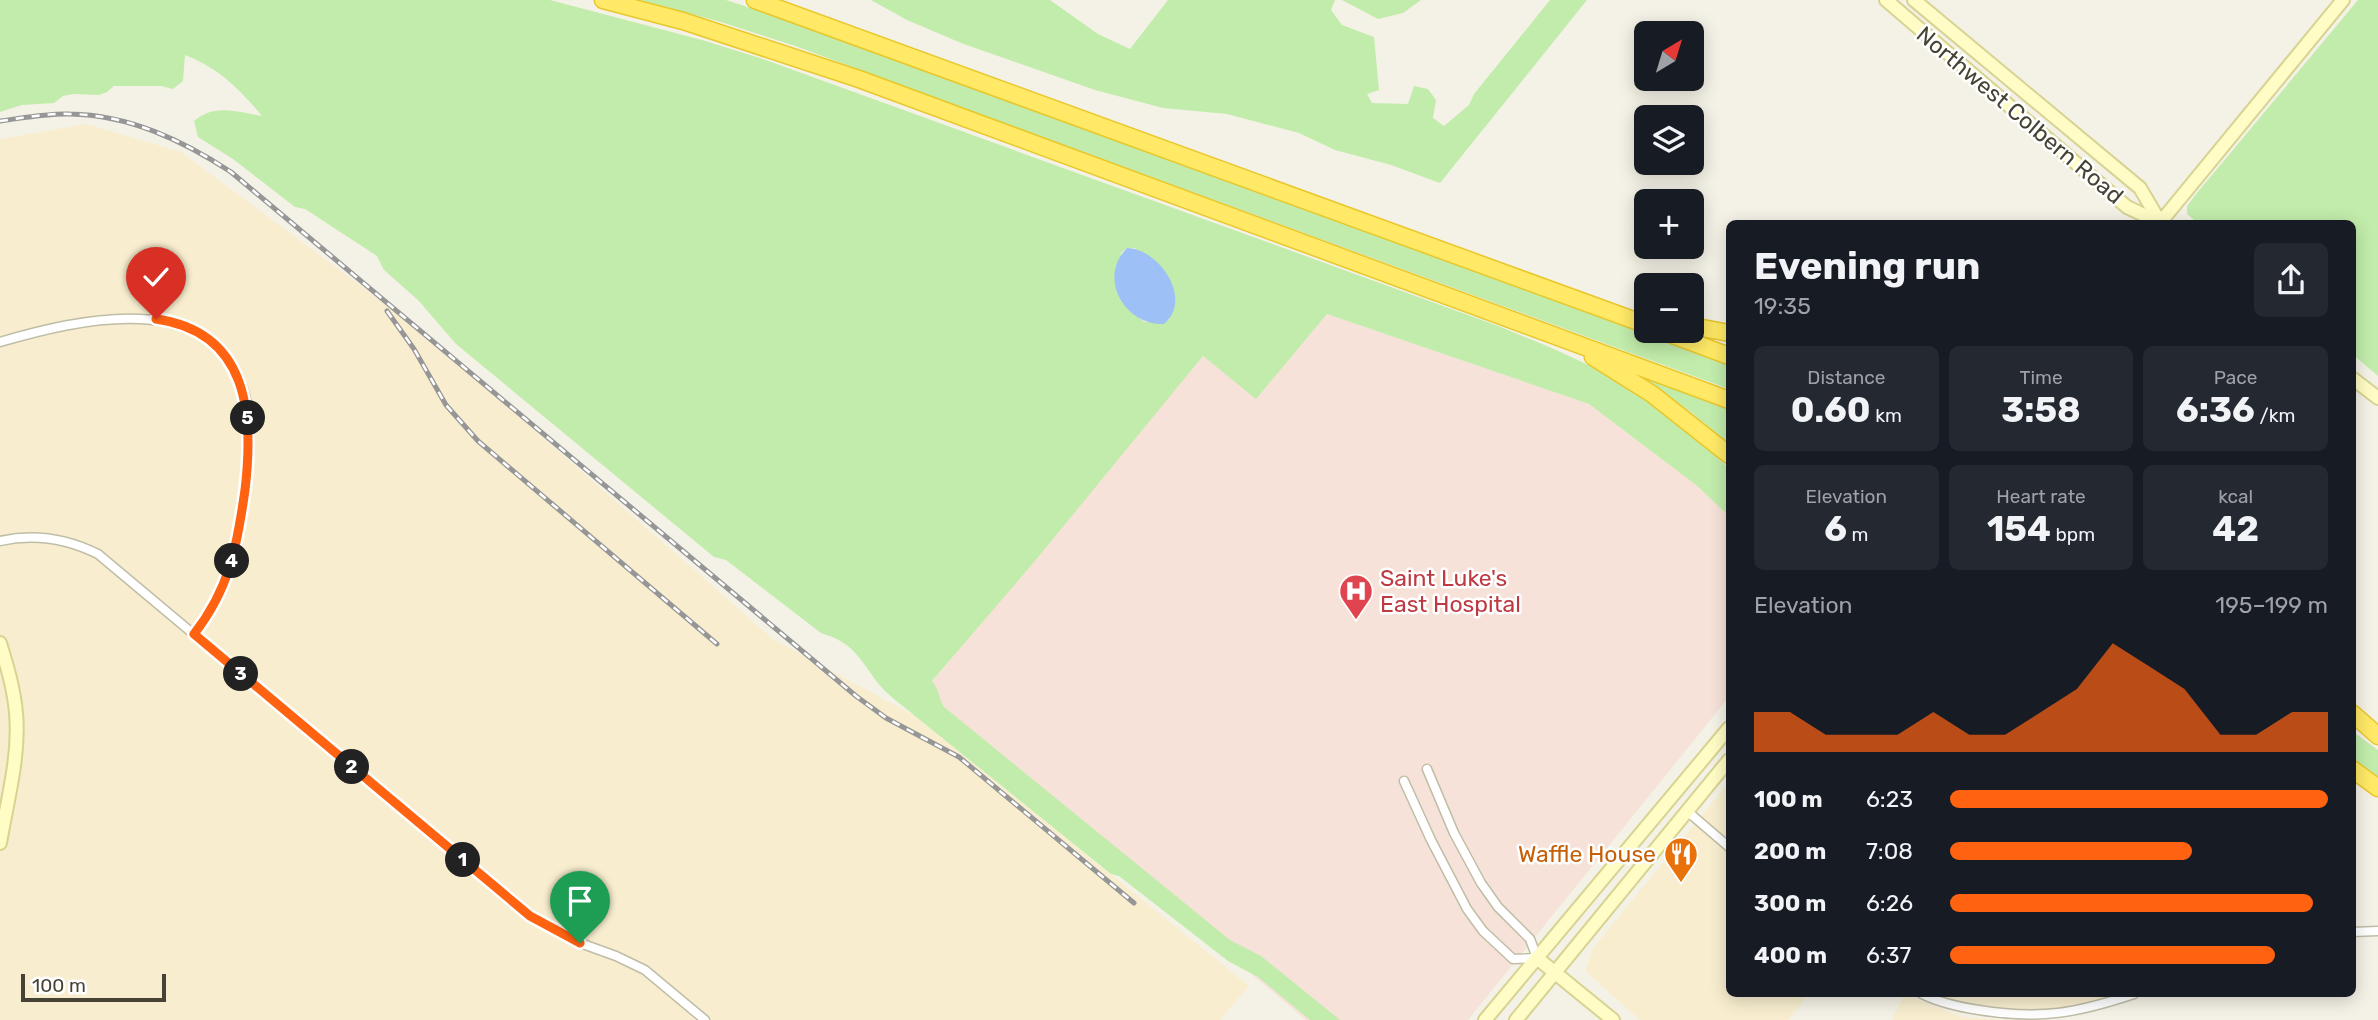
<!DOCTYPE html>
<html lang="en">
<head>
<meta charset="utf-8">
<style>
	body { margin:0; font-family:Rubik,sans-serif; background:#242831; color:#f1f3f6; height:100vh; display:flex; flex-direction:column; font-size:26px; white-space:nowrap }
	* { box-sizing:border-box; margin:0 }
	p { font-size:23px; color:#9ea1a6 }
	.icon { flex:none; width:38px; height:38px; fill:none; stroke:currentColor; stroke-width:2; stroke-linecap:round; stroke-linejoin:round }
	.map { position:relative; flex:1; overflow:hidden }
	.panel { position:absolute; left:1726px; top:220px; width:630px; height:777px; display:flex; flex-direction:column; background:#171b24; border-radius:10px; box-shadow:0 4px 18px #0003 }
	.panel>* { flex:none }
	.needle { width:46px; rotate:38deg }
	.controls { position:absolute; left:1634px; top:21px; display:grid; gap:14px }
	.controls a { display:grid; place-items:center; width:70px; height:70px; border-radius:10px; background:#171b24; box-shadow:0 4px 18px #0003; font-size:35px }
	.scale { position:absolute; left:21px; bottom:18px; width:145px; box-sizing:border-box; padding-left:7px; border:4px solid #474334; border-top:0; font-size:19px; line-height:24px; white-space:nowrap; color:#474334; -webkit-text-stroke:5px #fff; paint-order:stroke }
	.pin { position:absolute; display:grid; place-items:center; width:60px; height:60px; color:#fff; margin:-72px -30px; border-radius:50% 50% 50% 0; rotate:-45deg; box-shadow:0 0 7px #0007 }
	.pin .icon { rotate:45deg }
	.km { position:absolute; width:35px; height:35px; margin:-18px; border-radius:50%; background:#222; color:#fff; font-size:19px; line-height:35px; text-align:center }
	.round { display:grid; place-items:center; flex:none; width:74px; height:74px; border-radius:10px; background:#242831 }
	.summary { display:flex; align-items:center; justify-content:space-between; height:119px; padding:0 28px }
	h1 { font-size:38px; font-weight:700; line-height:52px }
	.stats { display:grid; grid-template-columns:repeat(3,1fr); gap:10px; height:119px; padding:7px 28px }
	.stats div { display:grid; align-content:center; border-radius:10px; background:#242831; text-align:center }
	.stats b { font-size:35px; font-weight:700 }
	.stats small { font-size:19px; font-weight:400 }
	.stats p { font-size:19px }
	.chart { height:196px; padding:14px 28px }
	.chart p { display:flex; justify-content:space-between }
	.chart svg { width:100%; height:126px; margin-top:7px; fill:#ff6312; opacity:.7 }
	ul { padding:0 28px; list-style:none; font-size:23px }
	li { display:grid; grid-template-columns:112px 84px 1fr; align-items:center; height:52px }
	li i { height:18px; border-radius:9px; background:#ff6312 }
	.map>svg:first-child { display:block }
	.commercial { fill:#f8eecf }
	.medical { fill:#f6e2d8 }
	.green { fill:#c2ecab; fill-rule:evenodd }
	.water { fill:#9dc0f6 }
	.lines { fill:none; stroke-linecap:round; stroke-linejoin:round }
	.street-casing { stroke:#c0bda7; stroke-width:11 }
	.secondary-casing { stroke:#d7d392; stroke-width:16 }
	.highway-casing { stroke:#e9c72b; stroke-width:19 }
	.street { stroke:#fff; stroke-width:8 }
	.secondary { stroke:#fffcc5; stroke-width:12 }
	.highway { stroke:#ffe966; stroke-width:16 }
	.rail-casing { stroke:#969696; stroke-width:5 }
	.rail { stroke:#fff; stroke-width:2.5; stroke-dasharray:8; stroke-linecap:butt }
	.route-casing { stroke:#fff; stroke-width:14 }
	.route { stroke:#ff6312; stroke-width:9 }
	.labels { text-anchor:middle; dominant-baseline:central; stroke-width:5; stroke-linejoin:round; paint-order:stroke }
	.street-label { font-size:23px; fill:#474334; stroke:#fff }
	.health-label { font-size:23px; fill:#be3a42; stroke:#fff; text-anchor:start }
	.food-label { font-size:23px; fill:#c56008; stroke:#fff; text-anchor:end }
</style>
</head>
<body>
<div class="map">
<svg width="2378" height="1020" viewBox="0 0 2378 1020">
	<rect width="100%" height="100%" fill="#f4f2e6"/>
	<path class="commercial" d="M 86,124 L 181,152 L 419,329 L 773,639 L 915,716 L 1249,986 L 1220,1020 L 0,1020 L 0,139 Z
		M 1729,782 L 1729,994 L 1808,994 L 1789,1020 L 1640,1020 L 1585,971 L 1593,948 Z
		M 1904,994 L 1962,1017 L 2003,1020 L 1892,1020 Z
		M 1916,994 L 2133,994 L 2047,1016 L 1956,1006 Z"/>
	<path class="medical" d="M 1327,314 L 1589,404 L 1696,485 L 1729,516 L 1729,697 L 1468,1020 L 1306,1020 L 921,695 L 1203,356 L 1256,398 Z"/>
	<path class="green" d="M 0,0 L 550,0 L 702,40 L 763,59 L 1501,327 C 1539,343 1578,358 1614,379 C 1656,403 1692,437 1729,468 L 1729,516 L 1696,485 L 1589,404 L 1327,314 L 1256,399 L 1203,356 L 1034,562 L 932,681 C 939,689 938,697 944,707 L 1230,940 L 1261,956 L 1340,1020 L 1310,1020 L 1258,977 L 1228,961 L 1119,876 L 1111,874 L 915,716 C 906,708 894,700 885,691 C 861,665 859,644 821,633 L 726,560 L 714,557 L 456,344 L 418,300 L 384,270 L 377,256 L 305,209 L 295,207 L 233,159 L 198,137 L 194,121 C 215,103 237,112 262,116 C 240,89 217,67 185,55 L 183,81 L 173,89 L 161,86 L 114,86 L 107,92 L 99,95 L 73,94 L 63,96 L 54,103 L 22,105 L 0,112 ZM 1127,248 L 1135,248 L 1174,306 L 1169,320 L 1145,322 C 1109,296 1118,294 1121,253 Z
		M 640,0 L 726,0 L 808,27 L 1729,363 L 1729,389 L 795,46 L 724,23 Z
		M 871,0 L 1050,0 L 1098,34 L 1130,49 L 1168,0 L 1335,0 L 1331,10 L 1342,25 L 1374,37 L 1379,90 L 1367,94 L 1372,103 L 1408,104 L 1414,86 L 1428,89 L 1436,100 L 1433,118 L 1444,126 L 1469,105 L 1474,94 L 1550,0 L 1587,0 L 1440,183 L 1391,165 L 1335,150 L 1299,133 L 1227,114 L 1163,108 L 1095,90 L 961,43 L 907,20 Z
		M 1342,0 L 1421,0 L 1403,13 L 1378,19 Z
		M 2358,0 L 2378,0 L 2378,376 L 2352,354 L 2352,224 L 2199,224 L 2187,214 L 2187,206 L 2197,193 Z
		M 1632,371 L 1729,407 L 1729,444 L 1692,413 Z
		M 2352,731 L 2378,750 L 2378,780 L 2352,761 Z"/>
	<path class="water" d="M 1127,248 C 1158,248 1194,299 1164,324 C 1125,326 1097,278 1127,248 Z"/>
	<g class="lines">
		<g class="street-casing">
			<path id="street" d="M 0,342 C 79,319 214,286 245,395 C 253,424 249,456 245,485 C 238,544 231,586 194,634
				M 0,541 C 35,533 66,538 98,554 L 530,916 L 580,943 L 616,956 L 645,970 L 705,1020
				M 1404,781 L 1431,840 L 1467,909 L 1483,931 L 1513,959 L 1537,958 L 1530,939 L 1498,907 L 1481,883 L 1454,833 L 1427,769
				M 1687,811 L 1729,847
				M 2352,932 L 2378,931
				M 1922,994 C 1940,1003 1959,1007 1979,1010 C 2040,1020 2077,1013 2134,994"/>
		</g>
		<g class="secondary-casing">
			<path id="secondary" d="M 1886,0 L 2127,207 L 2163,224
				M 1914,0 L 2140,188 L 2160,222
				M 2159,224 L 2343,0
				M 2352,378 L 2378,398
				M 0,643 C 7,666 14,689 16,713 C 20,756 7,801 0,843
				M 1537,958 L 1613,1020
				M 1485,1020 L 1729,728
				M 1516,1020 L 1729,760"/>
		</g>
		<g class="highway-casing">
			<path id="highway" d="M 603,0 L 683,21 L 859,79 L 1729,400
				M 755,0 L 1647,325
				M 1692,326 L 1729,333
				M 1662,331 L 1729,356
				M 1593,357 L 1652,394 L 1729,455
				M 2352,713 L 2378,736
				M 2352,769 L 2378,788"/>
		</g>
		<use href="#street" class="street"/>
		<use href="#secondary" class="secondary"/>
		<use href="#highway" class="highway"/>
		<g class="rail-casing">
			<path id="rail" d="M 0,121 C 23,118 47,113 70,114 C 129,115 182,140 231,172 L 856,696 L 886,718 L 959,757 L 1134,903
				M 387,311 L 414,349 L 446,405 L 478,441 L 717,644"/>
		</g>
		<use href="#rail" class="rail"/>
	</g>
	<g class="lines">
		<g class="route-casing">
			<path id="route" d="M 156,319 C 249,332 254,415 245,490 C 237,546 230,588 194,634 L 530,916 L 580,943"/>
		</g>
		<use href="#route" class="route"/>
	</g>
	<defs>
		<g id="hospital-pin" transform="scale(1.75)"><path d="M0 17L-7.5 6A9.5 9.5 0 1 1 7.5 6Z" fill="#e0444e" stroke="#fff"/><path d="M-5-5h3v3.5h4V-5h3V5h-3V1.5h-4V5h-3Z" fill="#fff"/></g>
		<g id="restaurant-pin" transform="scale(1.75)"><path d="M0 17L-7.5 6A9.5 9.5 0 1 1 7.5 6Z" fill="#e8710a" stroke="#fff"/><path d="M-5-6h1v4h1v-4h1v4h1v-4h1v5L-1.5 .5V6h-2V.5L-5-1ZM5-6V6H3V1.5H1.5Q1.5-4 5-6Z" fill="#fff"/></g>
	</defs>
	<g fill-rule="evenodd">
		<use href="#hospital-pin" x="1356" y="591"/>
		<use href="#restaurant-pin" x="1681" y="854"/>
	</g>
	<g class="labels">
		<g class="street-label">
			<text transform="translate(2020 115) rotate(40)">Northwest Colbern Road</text>
		</g>
		<g class="health-label">
			<text x="1380" y="578">Saint Luke's<tspan x="1380" dy="26">East Hospital</tspan></text>
		</g>
		<g class="food-label">
			<text x="1656" y="854">Waffle House</text>
		</g>
	</g>
</svg>
<div class="controls">
<a><svg class="needle" viewBox="-14 -14 28 28"><path d="M0-13l5 13h-10z" fill="#e53935"/><path d="M0 13l5-13h-10z" fill="#9ea1a6"/></svg></a>
<a><svg class="icon" aria-label="layers" viewBox="0 0 24 24"><path d="M12 4l9 5-9 5-9-5zM3 14l9 5 9-5"/></svg></a>
<a>+</a>
<a>−</a>
</div>
<div class="scale">100 m</div>
<div class="pin" style="left:580px;top:943px;background:#1e9e55"><svg class="icon" aria-label="arrive" viewBox="0 0 24 24"><path d="M6 21V4h12l-3 4 3 4H6"/></svg></div>
<div class="pin" style="left:156px;top:319px;background:#d93025"><svg class="icon" aria-label="check" viewBox="0 0 24 24"><path d="M5 12l5 5 9-10"/></svg></div>
<b class="km" style="left:463px;top:860px">1</b>
<b class="km" style="left:352px;top:767px">2</b>
<b class="km" style="left:241px;top:674px">3</b>
<b class="km" style="left:232px;top:561px">4</b>
<b class="km" style="left:248px;top:418px">5</b>
<section class="panel">
<div class="summary"><div><h1>Evening run</h1><p>19:35</p></div><a class="round"><svg class="icon" aria-label="share" viewBox="0 0 24 24"><path d="M12 15V3M7 8l5-5 5 5M5 13v7h14v-7"/></svg></a></div>
<div class="stats">
<div><p>Distance</p><b>0.60<small> km</small></b></div>
<div><p>Time</p><b>3:58</b></div>
<div><p>Pace</p><b>6:36<small> /km</small></b></div>
</div>
<div class="stats">
<div><p>Elevation</p><b>6<small> m</small></b></div>
<div><p>Heart rate</p><b>154<small> bpm</small></b></div>
<div><p>kcal</p><b>42</b></div>
</div>
<div class="chart"><p><span>Elevation</span>195–199 m</p>
<svg viewBox="0 0 160 44" preserveAspectRatio="none"><path d="M0 44V30L10 30L20 38L30 38L40 38L50 30L60 38L70 38L80 30L90 22L100 6L110 14L120 22L130 38L140 38L150 30L160 30V44z"/></svg>
</div>
<ul>
<li><b>100 m</b>6:23<i style="width:100%"></i></li>
<li><b>200 m</b>7:08<i style="width:64%"></i></li>
<li><b>300 m</b>6:26<i style="width:96%"></i></li>
<li><b>400 m</b>6:37<i style="width:86%"></i></li>
</ul>
</section>
</div>
</body>
</html>
